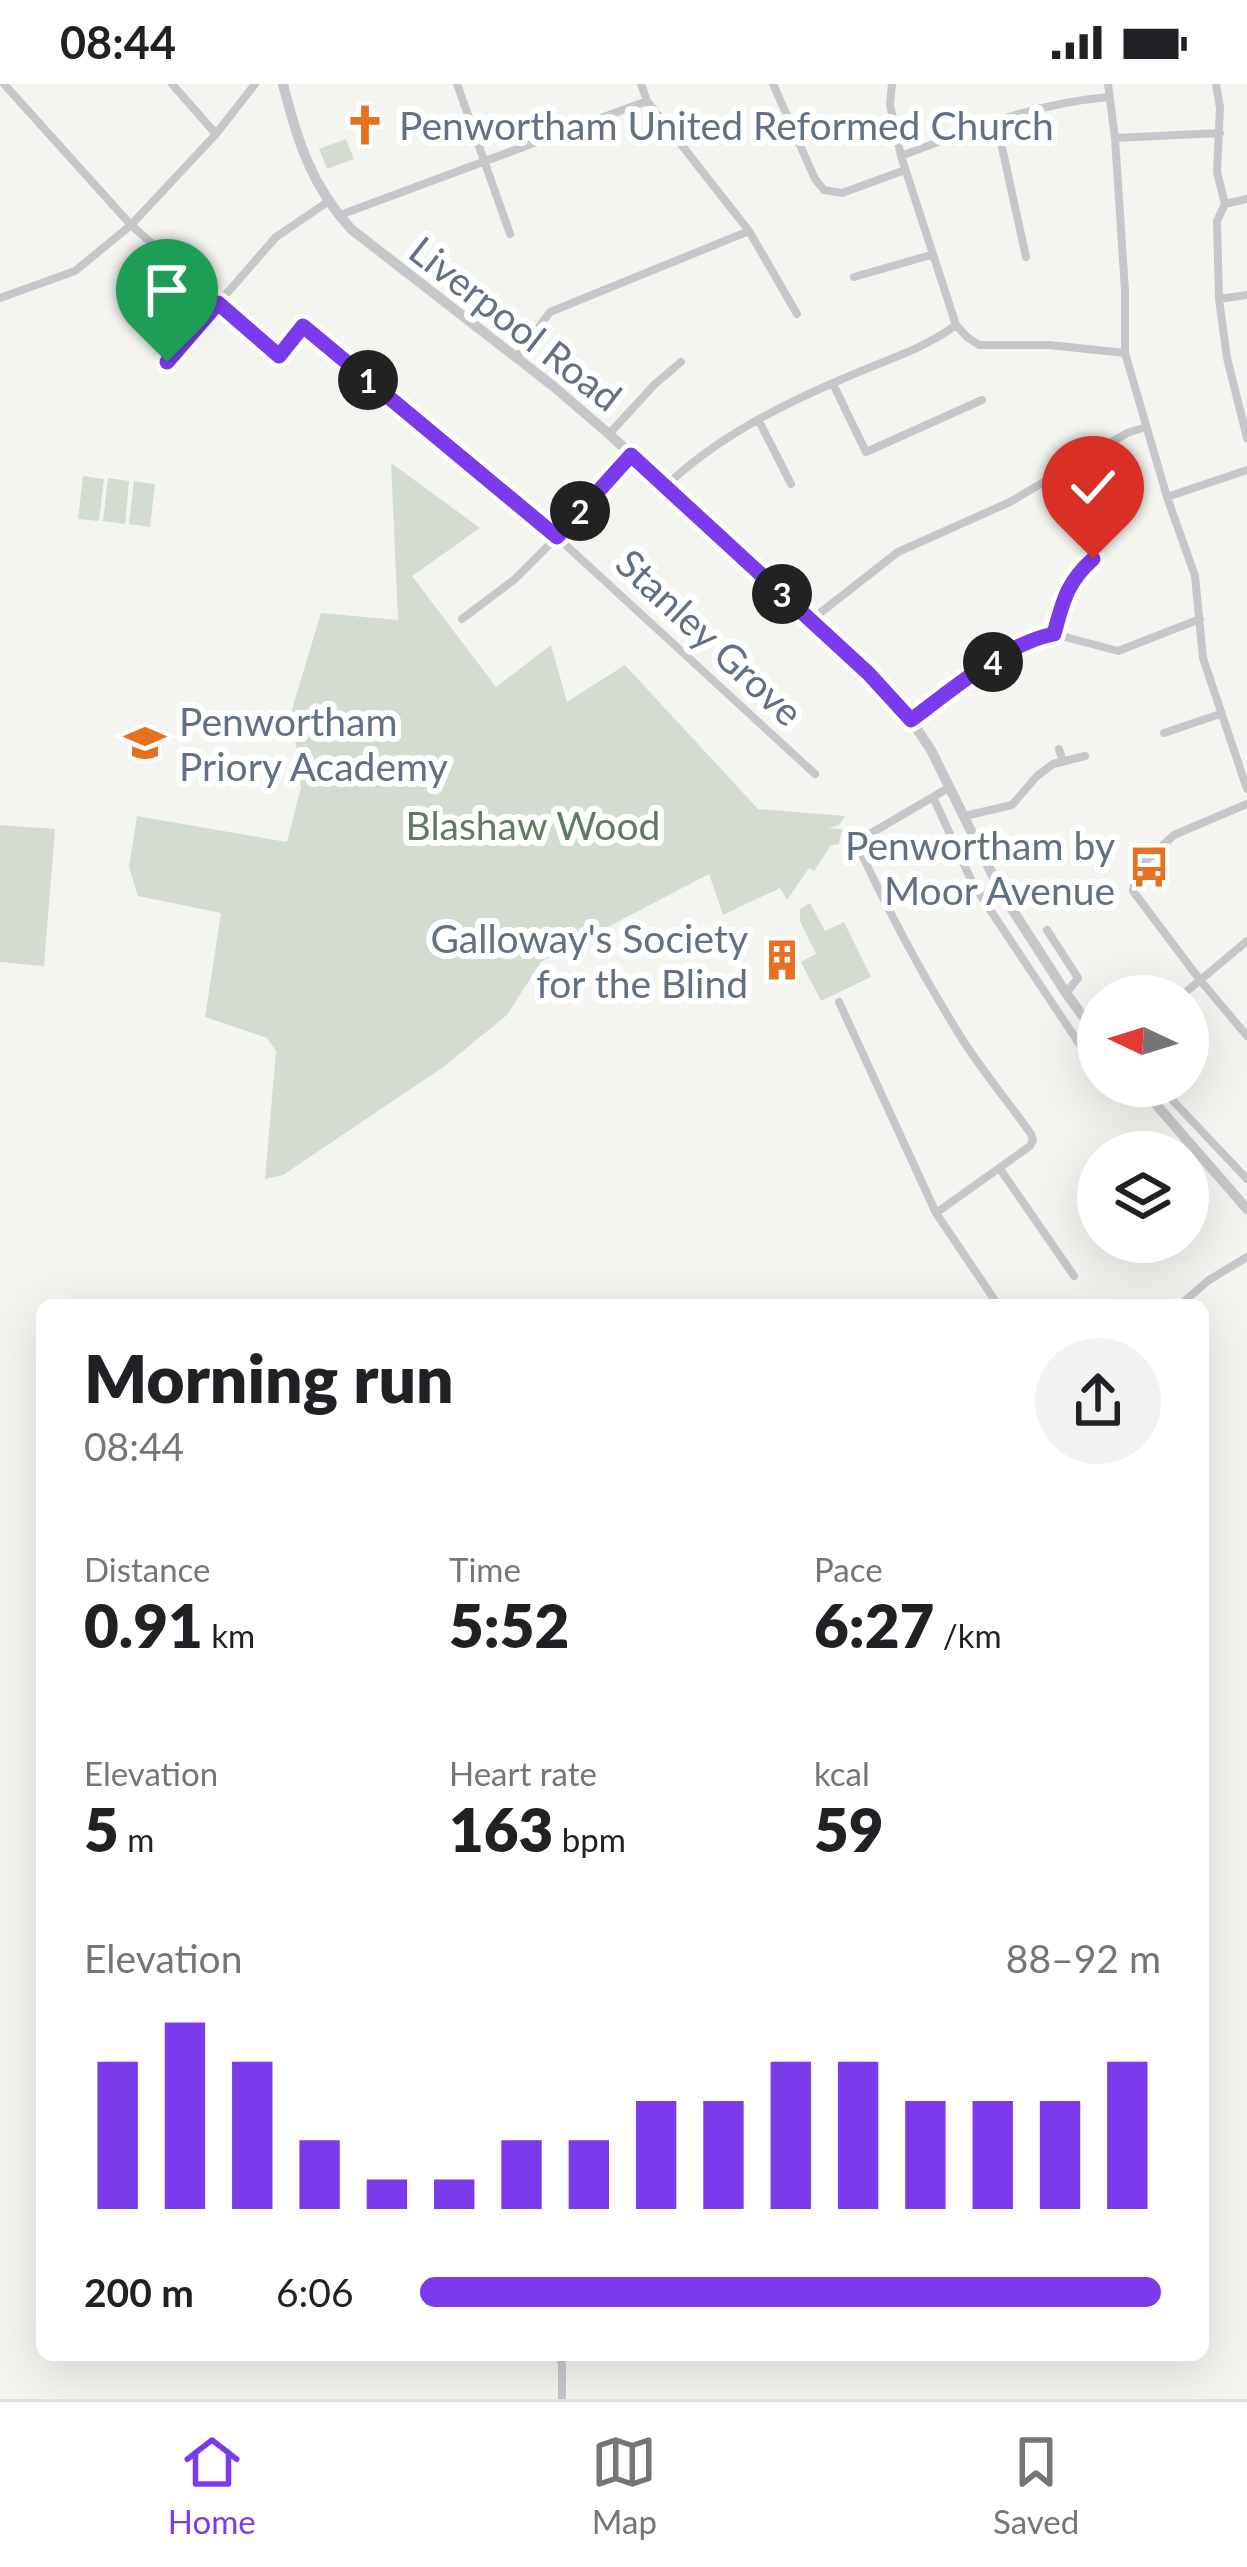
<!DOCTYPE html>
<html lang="en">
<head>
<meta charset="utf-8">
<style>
	body { margin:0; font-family:Lato,sans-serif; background:#f2f2f2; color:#202124; height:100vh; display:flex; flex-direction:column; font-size:45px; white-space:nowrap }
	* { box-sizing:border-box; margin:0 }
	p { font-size:39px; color:#757577 }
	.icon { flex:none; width:66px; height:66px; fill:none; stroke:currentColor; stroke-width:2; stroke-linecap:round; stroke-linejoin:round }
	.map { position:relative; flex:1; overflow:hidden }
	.drawer { position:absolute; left:36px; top:1215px; width:1173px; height:1062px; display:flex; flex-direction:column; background:#fff; border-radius:18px; box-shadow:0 12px 48px #0002 }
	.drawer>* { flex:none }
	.needle { width:78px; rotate:274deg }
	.buttons { position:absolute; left:1077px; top:891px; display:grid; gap:24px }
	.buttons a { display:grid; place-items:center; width:132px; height:132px; border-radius:50%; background:#fff; box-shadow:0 12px 48px #0002; font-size:60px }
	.pin { position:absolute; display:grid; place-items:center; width:102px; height:102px; color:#fff; margin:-123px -51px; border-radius:50% 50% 50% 0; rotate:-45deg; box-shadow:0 0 12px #0007 }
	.pin .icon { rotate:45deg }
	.km { position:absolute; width:60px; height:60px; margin:-30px; border-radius:50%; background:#222; color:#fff; font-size:33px; line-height:60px; text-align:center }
	.round { display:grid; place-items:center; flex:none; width:126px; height:126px; border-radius:63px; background:#f2f2f2 }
	.summary { display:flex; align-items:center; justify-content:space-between; height:204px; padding:0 48px }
	h1 { font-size:66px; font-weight:800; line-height:90px }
	.stats { display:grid; grid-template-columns:repeat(3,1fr); gap:18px; height:204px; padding:12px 48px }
	.stats div { display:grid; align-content:center }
	.stats b { font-size:60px; font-weight:800 }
	.stats small { font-size:33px; font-weight:400 }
	.stats p { font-size:33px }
	.chart { height:336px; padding:24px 48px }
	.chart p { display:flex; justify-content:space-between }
	.chart svg { width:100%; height:216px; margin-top:12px; stroke:#7c3aed; stroke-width:6 }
	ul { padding:0 48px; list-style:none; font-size:39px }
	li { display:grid; grid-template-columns:192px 144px 1fr; align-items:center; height:90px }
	li i { height:30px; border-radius:15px; background:#7c3aed }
	.status { display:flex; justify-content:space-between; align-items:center; height:84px; padding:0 60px; background:#fff; direction:ltr }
	.status svg { height:33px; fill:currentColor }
	.tab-bar { display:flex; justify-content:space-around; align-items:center; height:168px; border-top:3px solid #e0e0e0; background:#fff; font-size:33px; color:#757577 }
	.tab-bar a { display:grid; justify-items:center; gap:6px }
	.tab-bar .current { color:#7c3aed }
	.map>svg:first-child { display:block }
	.green { fill:#d4dcd2 }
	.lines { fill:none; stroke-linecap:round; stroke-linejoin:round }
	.minor { stroke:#c5c7cb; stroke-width:8 }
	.tertiary { stroke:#c5c7cb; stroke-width:10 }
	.route-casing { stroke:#fff; stroke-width:24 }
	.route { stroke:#7c3aed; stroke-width:15 }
	.labels { text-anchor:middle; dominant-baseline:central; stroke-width:12; stroke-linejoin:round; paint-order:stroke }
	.poi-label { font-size:39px; fill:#636f83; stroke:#fff; text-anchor:start }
	.street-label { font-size:39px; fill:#636f83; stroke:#fff }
	.park-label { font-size:39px; fill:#637a62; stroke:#fff }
</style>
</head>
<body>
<div class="status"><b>08:44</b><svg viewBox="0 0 49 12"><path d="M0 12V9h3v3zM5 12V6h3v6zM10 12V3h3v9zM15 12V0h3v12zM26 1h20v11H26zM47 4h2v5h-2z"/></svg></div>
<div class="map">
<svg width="1247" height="2315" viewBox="0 0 1247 2315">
	<rect width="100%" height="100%" fill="#f4f5f1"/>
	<path class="green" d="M 346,55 L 354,75 L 327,85 L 319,65 Z
		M 391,379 L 480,444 L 412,492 L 496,603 L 551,561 L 567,618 L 625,581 L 758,725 L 845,732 L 839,741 L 829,744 L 842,745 L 839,760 L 831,761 L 814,787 L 809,784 L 787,816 L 780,804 L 723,831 L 709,790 L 541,878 L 507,931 L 442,984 L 283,1091 L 265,1095 L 276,967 L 267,954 L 205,933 L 221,829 L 138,812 L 129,783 L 137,732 L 287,758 L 301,703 L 292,625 L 321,529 L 398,536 Z
		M 83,392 L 104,395 L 99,437 L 78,435 Z
		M 108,394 L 129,397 L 125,440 L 103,437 Z
		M 134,397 L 155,400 L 150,443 L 129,440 Z
		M 0,741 L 55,745 L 44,882 L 0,878 Z
		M 810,819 L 825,847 L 844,838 L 871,893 L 821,917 L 801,878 L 816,870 L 800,837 L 800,825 Z"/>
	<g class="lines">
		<path class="minor" d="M 4,0 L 131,141 L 279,271 L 303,242 L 557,453 L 815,690
			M 172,0 L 216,50
			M 457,0 L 510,150
			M 641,0 L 647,17 L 749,147 L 797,230
			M 773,0 L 815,95 L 824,106 L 842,109 L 905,86
			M 892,0 L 890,21 L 901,72 L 956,241 L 967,253 L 979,261 L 1049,261 L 1125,269
			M 1108,0 L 1115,54 L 1125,207 L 1125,269 L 1167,413 L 1195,492 L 1203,574 L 1247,705
			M 1216,0 L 1220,24 L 1217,88 L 1225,120 L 1217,137 L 1219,215 L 1227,274 L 1247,354
			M 996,36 L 1026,173
			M 1115,54 L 1220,49
			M 901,72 C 974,45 1030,20 1109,13
			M 1225,120 L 1247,115
			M 340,131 L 647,17
			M 854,193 L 931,171
			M 0,214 L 75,187 L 131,141 L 216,50 L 255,0
			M 1219,215 L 1247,211
			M 516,274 L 550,228 L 749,147
			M 167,278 L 276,153 L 329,117
			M 833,300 L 866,368 L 982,316
			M 759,337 L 791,400
			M 609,350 L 655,300 L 681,278
			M 665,403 C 715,354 783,320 847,293 C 883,277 924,265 956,241
			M 1167,413 L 1247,386
			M 462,535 L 515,495 L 557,453 L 631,371
			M 811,536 L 898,468 L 1010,418 L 1127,349 L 1146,343
			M 1054,550 C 1063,517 1067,498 1093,475
			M 911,636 L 984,584 L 1033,554 L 1054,550 L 1118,567 L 1200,535
			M 1164,649 L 1220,630
			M 1059,665 L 1063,678
			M 933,713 L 973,800 L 1098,988
			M 1247,720 L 1174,751 L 1136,786 L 1133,807 L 1200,896 L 1247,952
			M 965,732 L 1012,721 L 1037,692 L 1053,680 L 1085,672
			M 1047,846 L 1078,894 L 1066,909
			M 1181,912 L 1247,857
			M 839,918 L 936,1129 L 998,1221
			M 1159,1002 L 1247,1095
			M 1000,1085 L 1074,1192
			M 936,1129 L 1030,1062 L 1033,1056 L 1031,1050 C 1009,1019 984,989 964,958 C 923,893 888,827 856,758 L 950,703
			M 1180,1221 L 1209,1196 L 1247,1173
			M 559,2271 L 562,2280 L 562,2315"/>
		<path class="tertiary" d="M 283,0 C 297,56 311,101 351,145 L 553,302 L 609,350 L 869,590 L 911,636 L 931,666 L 1001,808 L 1066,909 L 1098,953
			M 1140,1002 L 1247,1125"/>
	</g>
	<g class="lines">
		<g class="route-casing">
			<path id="route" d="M 167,278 L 218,219 L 279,272 L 303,242 L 557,453 L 631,371 L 869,590 L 911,636 C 952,606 1004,560 1054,550 C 1063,517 1067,498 1093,475"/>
		</g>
		<use href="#route" class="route"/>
	</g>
	<defs>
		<g id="church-bare" transform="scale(3.24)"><path d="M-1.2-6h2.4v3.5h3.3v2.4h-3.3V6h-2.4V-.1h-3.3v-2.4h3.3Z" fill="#e67221" stroke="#fff" stroke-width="2.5" paint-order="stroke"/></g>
		<g id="school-bare" transform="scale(3.24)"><path d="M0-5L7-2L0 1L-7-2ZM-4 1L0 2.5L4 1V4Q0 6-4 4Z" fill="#e67221" stroke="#fff" stroke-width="2.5" paint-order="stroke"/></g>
		<g id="bus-bare" transform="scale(3.24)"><path d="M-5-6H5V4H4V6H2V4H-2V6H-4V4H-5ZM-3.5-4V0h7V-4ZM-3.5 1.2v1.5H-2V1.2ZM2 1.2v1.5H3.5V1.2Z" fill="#e67221" stroke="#fff" stroke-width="2.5" paint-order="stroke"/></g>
		<g id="building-bare" transform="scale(3.24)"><path d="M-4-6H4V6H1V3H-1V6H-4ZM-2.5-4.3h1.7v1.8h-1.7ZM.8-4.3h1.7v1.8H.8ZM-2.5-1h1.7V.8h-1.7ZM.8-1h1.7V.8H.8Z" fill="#e67221" stroke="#fff" stroke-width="2.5" paint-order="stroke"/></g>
	</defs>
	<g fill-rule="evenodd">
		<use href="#church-bare" x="365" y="41"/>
		<use href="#school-bare" x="145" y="659"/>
		<use href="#bus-bare" x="1149" y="783"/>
		<use href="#building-bare" x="782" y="876"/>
	</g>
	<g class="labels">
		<g class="poi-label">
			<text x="399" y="41">Penwortham United Reformed Church</text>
			<text x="179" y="637">Penwortham<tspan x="179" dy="45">Priory Academy</tspan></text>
			<text x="1115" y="761" text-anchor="end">Penwortham by<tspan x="1115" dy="45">Moor Avenue</tspan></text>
			<text x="748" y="854" text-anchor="end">Galloway's Society<tspan x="748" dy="45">for the Blind</tspan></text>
		</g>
		<g class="street-label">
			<text transform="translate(516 239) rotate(38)">Liverpool Road</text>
			<text transform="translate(710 553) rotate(43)">Stanley Grove</text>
		</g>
		<g class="park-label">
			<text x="533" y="741">Blashaw Wood</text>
		</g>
	</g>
</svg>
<div class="buttons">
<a><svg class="needle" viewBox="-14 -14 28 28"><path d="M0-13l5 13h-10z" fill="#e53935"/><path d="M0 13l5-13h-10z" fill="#757577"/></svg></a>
<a><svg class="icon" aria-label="layers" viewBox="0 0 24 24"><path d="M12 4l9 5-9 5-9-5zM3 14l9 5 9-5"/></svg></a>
</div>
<div class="pin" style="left:167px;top:278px;background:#1e9e55"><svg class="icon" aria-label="arrive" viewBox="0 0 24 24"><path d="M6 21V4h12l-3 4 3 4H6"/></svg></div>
<div class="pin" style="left:1093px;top:475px;background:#d93025"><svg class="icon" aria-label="check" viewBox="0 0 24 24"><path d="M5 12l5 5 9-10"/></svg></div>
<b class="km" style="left:368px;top:296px">1</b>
<b class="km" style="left:580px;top:427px">2</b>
<b class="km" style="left:782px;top:510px">3</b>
<b class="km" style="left:993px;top:578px">4</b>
<section class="drawer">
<div class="summary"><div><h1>Morning run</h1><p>08:44</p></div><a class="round"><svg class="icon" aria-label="share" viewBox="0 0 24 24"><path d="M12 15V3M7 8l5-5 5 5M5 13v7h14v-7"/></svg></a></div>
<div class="stats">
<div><p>Distance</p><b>0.91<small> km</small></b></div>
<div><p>Time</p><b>5:52</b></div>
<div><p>Pace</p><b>6:27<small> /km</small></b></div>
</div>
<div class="stats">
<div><p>Elevation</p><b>5<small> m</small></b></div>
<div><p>Heart rate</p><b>163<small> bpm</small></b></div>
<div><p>kcal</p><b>59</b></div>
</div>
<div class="chart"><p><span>Elevation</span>88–92 m</p>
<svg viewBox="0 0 160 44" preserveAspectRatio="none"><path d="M5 44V14M15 44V6M25 44V14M35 44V30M45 44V38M55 44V38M65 44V30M75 44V30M85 44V22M95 44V22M105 44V14M115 44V14M125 44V22M135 44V22M145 44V22M155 44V14"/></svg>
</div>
<ul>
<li><b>200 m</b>6:06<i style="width:100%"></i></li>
</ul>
</section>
</div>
<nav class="tab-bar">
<a class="current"><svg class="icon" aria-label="home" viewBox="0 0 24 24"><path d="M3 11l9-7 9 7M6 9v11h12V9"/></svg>Home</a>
<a><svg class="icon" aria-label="map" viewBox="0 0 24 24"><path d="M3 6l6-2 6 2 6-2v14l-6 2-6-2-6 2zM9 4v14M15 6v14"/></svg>Map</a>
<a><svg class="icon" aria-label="saved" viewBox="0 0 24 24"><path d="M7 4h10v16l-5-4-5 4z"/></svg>Saved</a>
</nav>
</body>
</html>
